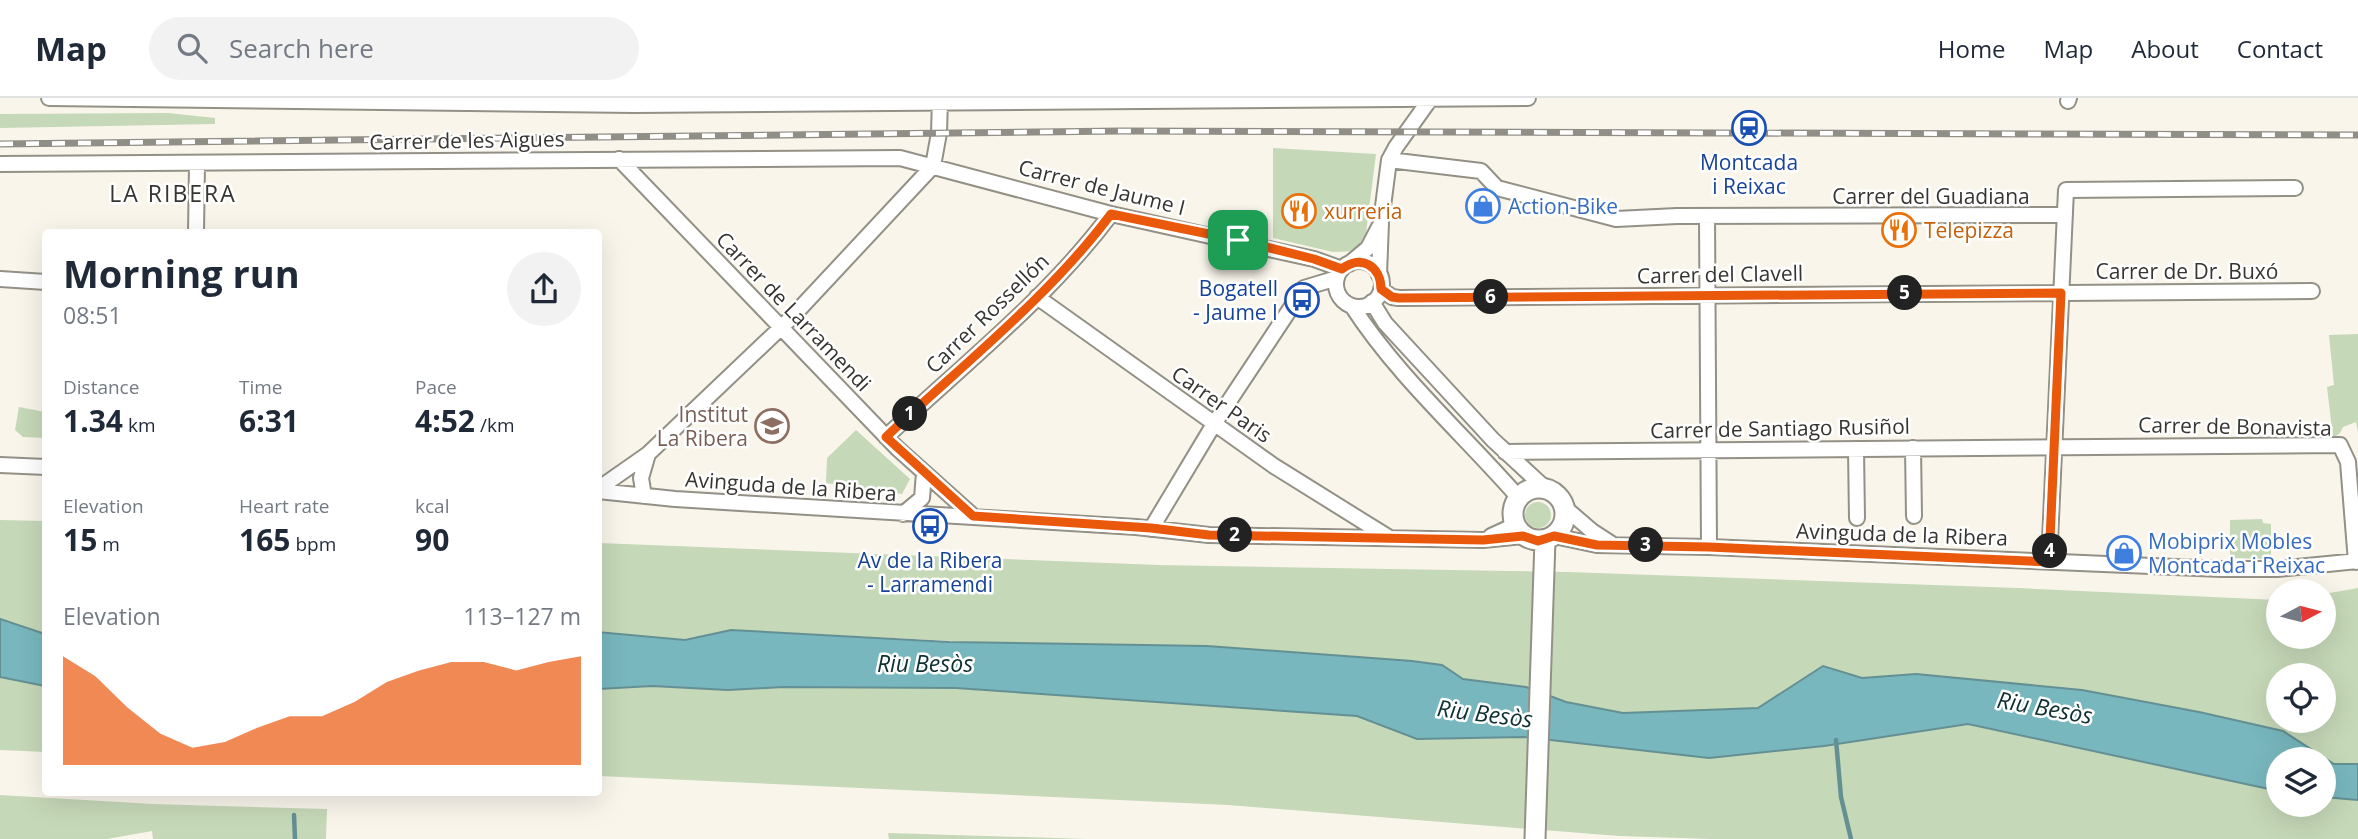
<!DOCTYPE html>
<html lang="en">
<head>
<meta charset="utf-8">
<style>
	body { margin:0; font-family:"Open Sans",sans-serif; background:#f2f2f3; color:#1f2937; height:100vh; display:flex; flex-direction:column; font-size:26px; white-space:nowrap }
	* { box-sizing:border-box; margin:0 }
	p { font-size:23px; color:#747a83 }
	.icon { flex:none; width:38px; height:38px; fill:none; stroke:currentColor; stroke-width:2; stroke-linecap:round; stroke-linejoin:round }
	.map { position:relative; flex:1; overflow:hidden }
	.drawer { position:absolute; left:42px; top:131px; width:560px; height:567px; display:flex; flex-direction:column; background:#fff; border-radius:7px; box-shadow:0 7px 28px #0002 }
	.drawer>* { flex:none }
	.needle { width:46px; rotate:83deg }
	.buttons { position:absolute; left:2266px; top:481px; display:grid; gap:14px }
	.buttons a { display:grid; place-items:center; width:70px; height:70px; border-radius:50%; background:#fff; box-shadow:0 7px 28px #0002; font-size:35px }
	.pin { position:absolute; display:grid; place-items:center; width:60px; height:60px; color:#fff; margin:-30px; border-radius:14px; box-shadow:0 4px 10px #0006 }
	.km { position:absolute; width:35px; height:35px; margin:-18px; border-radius:50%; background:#222; color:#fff; font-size:19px; line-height:35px; text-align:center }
	.round { display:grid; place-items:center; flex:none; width:74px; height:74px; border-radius:37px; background:#f2f2f3 }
	.overview { display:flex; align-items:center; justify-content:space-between; height:119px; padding:0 21px }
	h1 { font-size:38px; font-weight:700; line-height:52px }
	.figures { display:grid; grid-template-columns:repeat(3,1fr); gap:10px; height:119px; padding:7px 21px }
	.figures div { display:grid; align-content:center }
	.figures b { font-size:30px; font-weight:700 }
	.figures small { font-size:19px; font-weight:400 }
	.figures p { font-size:19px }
	.chart { height:196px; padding:14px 21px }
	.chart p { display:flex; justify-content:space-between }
	.chart svg { width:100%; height:126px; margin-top:7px; fill:#ea580c; opacity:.7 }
	header { display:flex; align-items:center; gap:42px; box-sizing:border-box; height:98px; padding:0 35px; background:#fff; border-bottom:2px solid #e0e1e3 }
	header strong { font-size:33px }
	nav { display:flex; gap:38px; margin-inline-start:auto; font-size:24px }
	.search { width:490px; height:63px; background:#f2f2f3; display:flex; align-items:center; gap:18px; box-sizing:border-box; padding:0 24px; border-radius:38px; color:#747a83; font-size:26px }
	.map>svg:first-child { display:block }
	.green { fill:#c5d8b7; fill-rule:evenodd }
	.water { fill:#78b7be; stroke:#649094; stroke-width:2 }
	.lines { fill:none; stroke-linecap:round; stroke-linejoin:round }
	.stream { stroke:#649094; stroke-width:4.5 }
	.minor-casing { stroke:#939086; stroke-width:18 }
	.tertiary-casing { stroke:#939086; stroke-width:23 }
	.minor { stroke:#fff; stroke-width:14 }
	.tertiary { stroke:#fff; stroke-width:19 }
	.rail-casing { stroke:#908e87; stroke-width:7 }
	.rail { stroke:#fff; stroke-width:4.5; stroke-dasharray:13; stroke-linecap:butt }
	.route-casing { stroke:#fff; stroke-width:14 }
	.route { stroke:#ea580c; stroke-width:9 }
	.labels { text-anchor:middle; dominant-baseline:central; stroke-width:5; stroke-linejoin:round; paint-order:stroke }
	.street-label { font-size:21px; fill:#363531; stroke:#fff }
	.transit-label { font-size:21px; fill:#164399; stroke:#fff }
	.shop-label { font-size:21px; fill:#366cbe; stroke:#fff; text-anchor:start }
	.food-label { font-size:21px; fill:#c56008; stroke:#fff; text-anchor:start }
	.education-label { font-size:21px; fill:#785e54; stroke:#fff; text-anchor:end }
	.neighbourhood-label { font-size:23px; letter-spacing:2px; fill:#363531; stroke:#fff }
	.water-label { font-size:23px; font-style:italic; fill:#0f3033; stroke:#fff }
</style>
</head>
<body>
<header>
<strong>Map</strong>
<div class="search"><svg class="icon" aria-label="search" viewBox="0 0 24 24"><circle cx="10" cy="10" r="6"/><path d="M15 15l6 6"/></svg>Search here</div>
<nav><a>Home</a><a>Map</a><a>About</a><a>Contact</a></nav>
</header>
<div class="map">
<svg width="2358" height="741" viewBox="0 0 2358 741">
	<rect width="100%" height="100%" fill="#f9f5eb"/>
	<path class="green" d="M 168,15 L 215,20 L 215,26 L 0,30 L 0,16 Z
		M 1273,50 L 1376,56 L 1366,135 L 1356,153 L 1333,154 L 1273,140 Z
		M 2358,236 L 2358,334 L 2356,324 L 2343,329 L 2340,335 L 2333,340 L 2327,289 L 2334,287 L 2329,237 Z
		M 19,309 L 45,314 L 45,340 L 23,339 L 15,332 Z
		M 856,332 L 910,381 L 902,396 L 826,385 L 827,360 Z
		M1525 417a13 13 0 1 1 26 0a13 13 0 1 1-26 0Z
		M 2262,421 L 2263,425 L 2271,426 L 2271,461 L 2230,460 L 2230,422 Z
		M 0,422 L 45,423 L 45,536 L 0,521 Z
		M 599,445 L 1159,467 L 1568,474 L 2018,490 L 2278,502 L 2278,539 L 2324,539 L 2324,496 L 2358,490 L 2358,666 L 2334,666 L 2282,633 L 2199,614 L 2082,592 L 1916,576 L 1862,580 L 1823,568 L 1758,610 L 1623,615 L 1566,604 L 1526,589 L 1463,581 L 1442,567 L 731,532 L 685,542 L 599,534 ZM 2278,578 L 2324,578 L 2324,623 L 2278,623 Z
		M 0,579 L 45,588 L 45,654 L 0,652 Z
		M 652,588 L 728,592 L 783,589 L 956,590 L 1357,618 L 1417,641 L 1523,639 L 1563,643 L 1824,648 L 1968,626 L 2278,693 L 2278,707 L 2324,707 L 2324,699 L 2358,702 L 2358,741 L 1712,741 L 1619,738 L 1228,707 L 599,678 L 599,591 Z
		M 0,697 L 153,706 L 327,711 L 326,741 L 153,741 L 152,733 L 107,741 L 0,741 Z
		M 888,735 L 1087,741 L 889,741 Z"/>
	<path class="water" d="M 0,521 L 45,536 L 45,588 L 0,579 Z
		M 731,532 L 949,544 L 1207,548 L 1412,563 L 1442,567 L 1463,581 L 1526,589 L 1566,604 L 1623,615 L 1758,610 L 1823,568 L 1862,580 L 1916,576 L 2082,592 L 2199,614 L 2283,633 L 2334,666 L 2358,666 L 2358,702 L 2324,699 L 2324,662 L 2278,662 L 2278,693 L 1968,626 L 1824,648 L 1709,660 L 1523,639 L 1417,641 L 1357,618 L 956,590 L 783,589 L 728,592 L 652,588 L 599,591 L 598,534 L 685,542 Z"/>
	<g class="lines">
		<path class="stream" d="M 1836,642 L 1841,699 L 1851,741
			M 294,717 L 295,741"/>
		<g class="minor-casing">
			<path id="minor" d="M 49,0 L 634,7 L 1528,0
				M 2068,3 L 2069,0
				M 619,61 L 897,350 L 973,418
				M 1389,62 L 1481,73 L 1497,90 L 1616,121 L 1677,118 L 2065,117
				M 0,66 L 900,60 L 1111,116 L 1314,161 L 1342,171
				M 933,68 L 939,35 L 940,0
				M 1707,119 L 1709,449
				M 196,135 L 197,66
				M1336 186a23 23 0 1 1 46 0a23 23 0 1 1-46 0Z
				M 1349,166 L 1368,150 L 1379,129
				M 1379,177 L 1381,124 L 1389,62 L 1396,49 L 1431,0
				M 0,181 L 46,184
				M 1381,191 L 1392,199 L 1399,200 L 2312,193
				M 1037,199 L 1274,368 L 1388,439
				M 1372,204 L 1385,225 L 1493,342 L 1546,391
				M 1352,208 C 1398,279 1463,336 1519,400
				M 886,339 C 963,267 1048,200 1111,116
				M 1913,350 L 1914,418
				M 1856,351 L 1857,420
				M 1505,354 L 2340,347 L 2348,364 L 2356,464
				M 0,367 L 46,369
				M 598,391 L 648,356 L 791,220 L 933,68
				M 598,393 L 675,401 L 1136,429 L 1209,437 L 1483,442 L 1523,438
				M 644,398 L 641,380 L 648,356
				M 1564,409 L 1592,433 L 1612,446
				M 903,416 L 922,400 L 924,375
				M 1151,431 L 1214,326 L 1304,190 L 1337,180
				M 1491,438 L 1515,427
				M 1554,438 L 1597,447 L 1709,449 L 2221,471 L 2277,471 L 2358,463
				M 2049,464 L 2066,92 L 2295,90"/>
		</g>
		<g class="tertiary-casing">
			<path id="tertiary" d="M1513 416a26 26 0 1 1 52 0a26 26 0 1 1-52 0Z
				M 1535,741 L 1545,442"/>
		</g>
		<use href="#minor" class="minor"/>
		<use href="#tertiary" class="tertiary"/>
		<g class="rail-casing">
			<path id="rail" d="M 0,46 L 1122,33 L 2358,37"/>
		</g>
		<use href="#rail" class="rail"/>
	</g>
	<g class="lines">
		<g class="route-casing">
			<path id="route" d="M 1111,116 L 1238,142 L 1314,161 L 1342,171 C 1361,156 1381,168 1381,191 L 1392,199 L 1399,200 L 2061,195 L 2049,464 L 1709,449 L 1597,447 L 1554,438 L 1538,443 L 1523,438 L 1483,442 L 1209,437 L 1151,430 L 973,418 L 886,339 C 962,267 1048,200 1111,116 Z"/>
		</g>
		<use href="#route" class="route"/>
	</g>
	<defs>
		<g id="station-ring" transform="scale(1.75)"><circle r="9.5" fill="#fff" stroke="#1a4fb4" stroke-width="1.5"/><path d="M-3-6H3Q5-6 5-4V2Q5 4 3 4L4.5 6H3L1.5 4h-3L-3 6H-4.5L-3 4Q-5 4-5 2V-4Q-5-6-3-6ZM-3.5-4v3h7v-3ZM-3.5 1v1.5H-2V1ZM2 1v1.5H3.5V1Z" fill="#1a4fb4"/></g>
		<g id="shop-ring" transform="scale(1.75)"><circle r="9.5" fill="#fff" stroke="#3f7fe0" stroke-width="1.5"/><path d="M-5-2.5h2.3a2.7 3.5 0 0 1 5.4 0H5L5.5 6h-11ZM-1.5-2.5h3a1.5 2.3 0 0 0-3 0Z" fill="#3f7fe0"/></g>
		<g id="restaurant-ring" transform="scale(1.75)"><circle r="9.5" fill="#fff" stroke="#e8710a" stroke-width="1.5"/><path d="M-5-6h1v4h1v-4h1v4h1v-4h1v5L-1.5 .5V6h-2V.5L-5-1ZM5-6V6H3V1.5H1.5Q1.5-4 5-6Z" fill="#e8710a"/></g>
		<g id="bus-ring" transform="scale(1.75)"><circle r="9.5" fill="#fff" stroke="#1a4fb4" stroke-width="1.5"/><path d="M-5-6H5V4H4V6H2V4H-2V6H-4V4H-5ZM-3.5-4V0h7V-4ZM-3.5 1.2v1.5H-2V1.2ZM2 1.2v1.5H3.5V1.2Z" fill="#1a4fb4"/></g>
		<g id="school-ring" transform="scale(1.75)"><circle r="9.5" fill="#fff" stroke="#8d6e63" stroke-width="1.5"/><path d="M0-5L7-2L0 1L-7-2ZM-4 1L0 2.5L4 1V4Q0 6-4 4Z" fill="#8d6e63"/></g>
	</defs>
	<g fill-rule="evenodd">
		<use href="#station-ring" x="1749" y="30"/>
		<use href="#shop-ring" x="1483" y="108"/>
		<use href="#restaurant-ring" x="1299" y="113"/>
		<use href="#restaurant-ring" x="1899" y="132"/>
		<use href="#bus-ring" x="1302" y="202"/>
		<use href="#school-ring" x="772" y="328"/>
		<use href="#bus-ring" x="930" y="428"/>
		<use href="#shop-ring" x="2124" y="455"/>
	</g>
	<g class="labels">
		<g class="street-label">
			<text transform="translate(467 42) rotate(-1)">Carrer de les Aigues</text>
			<text transform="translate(1102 89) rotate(14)">Carrer de Jaume I</text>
			<text x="1931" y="98">Carrer del Guadiana</text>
			<text x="2187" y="173">Carrer de Dr. Buxó</text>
			<text transform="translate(1720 176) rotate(-1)">Carrer del Clavell</text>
			<text transform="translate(794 213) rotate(46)">Carrer de Larramendi</text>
			<text transform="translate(987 215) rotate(-44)">Carrer Rossellón</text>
			<text transform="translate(1222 306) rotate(35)">Carrer Paris</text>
			<text transform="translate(2235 328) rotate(1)">Carrer de Bonavista</text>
			<text transform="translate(1780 330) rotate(-1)">Carrer de Santiago Rusiñol</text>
			<text transform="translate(791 388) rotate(4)">Avinguda de la Ribera</text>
			<text transform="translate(1902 436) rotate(2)">Avinguda de la Ribera</text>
		</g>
		<g class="transit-label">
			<text x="1749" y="64">Montcada<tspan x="1749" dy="24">i Reixac</tspan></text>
			<text x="1278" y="190" text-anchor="end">Bogatell<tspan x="1278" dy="24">- Jaume I</tspan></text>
			<text x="930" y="462">Av de la Ribera<tspan x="930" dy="24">- Larramendi</tspan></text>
		</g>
		<g class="shop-label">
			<text x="1508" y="108">Action-Bike</text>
			<text x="2148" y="443">Mobiprix Mobles<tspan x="2148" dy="24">Montcada i Reixac</tspan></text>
		</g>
		<g class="food-label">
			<text x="1324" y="113">xurreria</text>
			<text x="1924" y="132">Telepizza</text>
		</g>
		<g class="education-label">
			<text x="748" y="316">Institut<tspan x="748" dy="24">La Ribera</tspan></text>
		</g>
		<g class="neighbourhood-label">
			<text x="173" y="95">LA RIBERA</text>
		</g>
		<g class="water-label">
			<text x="925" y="565">Riu Besòs</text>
			<text transform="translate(2045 609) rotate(10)">Riu Besòs</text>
			<text transform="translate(1485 615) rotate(7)">Riu Besòs</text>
		</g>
	</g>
</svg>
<div class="buttons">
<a><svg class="needle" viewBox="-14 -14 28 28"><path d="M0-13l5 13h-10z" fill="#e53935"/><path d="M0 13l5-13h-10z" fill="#747a83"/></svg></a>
<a><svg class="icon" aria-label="locate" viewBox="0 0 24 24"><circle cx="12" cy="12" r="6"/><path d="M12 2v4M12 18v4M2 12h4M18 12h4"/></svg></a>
<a><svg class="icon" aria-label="layers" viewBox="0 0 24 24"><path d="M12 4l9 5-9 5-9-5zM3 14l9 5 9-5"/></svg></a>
</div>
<div class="pin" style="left:1238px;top:142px;background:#1e9e55"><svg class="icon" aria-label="arrive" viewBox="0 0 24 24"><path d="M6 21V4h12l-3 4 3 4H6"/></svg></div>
<b class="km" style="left:910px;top:316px">1</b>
<b class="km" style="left:1235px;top:437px">2</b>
<b class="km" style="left:1646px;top:447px">3</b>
<b class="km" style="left:2050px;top:453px">4</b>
<b class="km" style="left:1905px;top:195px">5</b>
<b class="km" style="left:1491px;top:199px">6</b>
<section class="drawer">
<div class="overview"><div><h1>Morning run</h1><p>08:51</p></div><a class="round"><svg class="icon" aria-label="share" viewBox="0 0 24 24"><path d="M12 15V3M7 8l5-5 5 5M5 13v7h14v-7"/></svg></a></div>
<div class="figures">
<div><p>Distance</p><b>1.34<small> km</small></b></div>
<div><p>Time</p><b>6:31</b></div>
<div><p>Pace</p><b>4:52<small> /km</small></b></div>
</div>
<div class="figures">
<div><p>Elevation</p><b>15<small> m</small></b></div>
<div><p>Heart rate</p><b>165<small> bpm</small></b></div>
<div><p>kcal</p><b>90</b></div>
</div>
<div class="chart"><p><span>Elevation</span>113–127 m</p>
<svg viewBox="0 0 160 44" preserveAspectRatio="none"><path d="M0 44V6L10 13L20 24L30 33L40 38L50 36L60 31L70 27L80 27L90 22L100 15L110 11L120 8L130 8L140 11L150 8L160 6V44z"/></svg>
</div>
</section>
</div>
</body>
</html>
